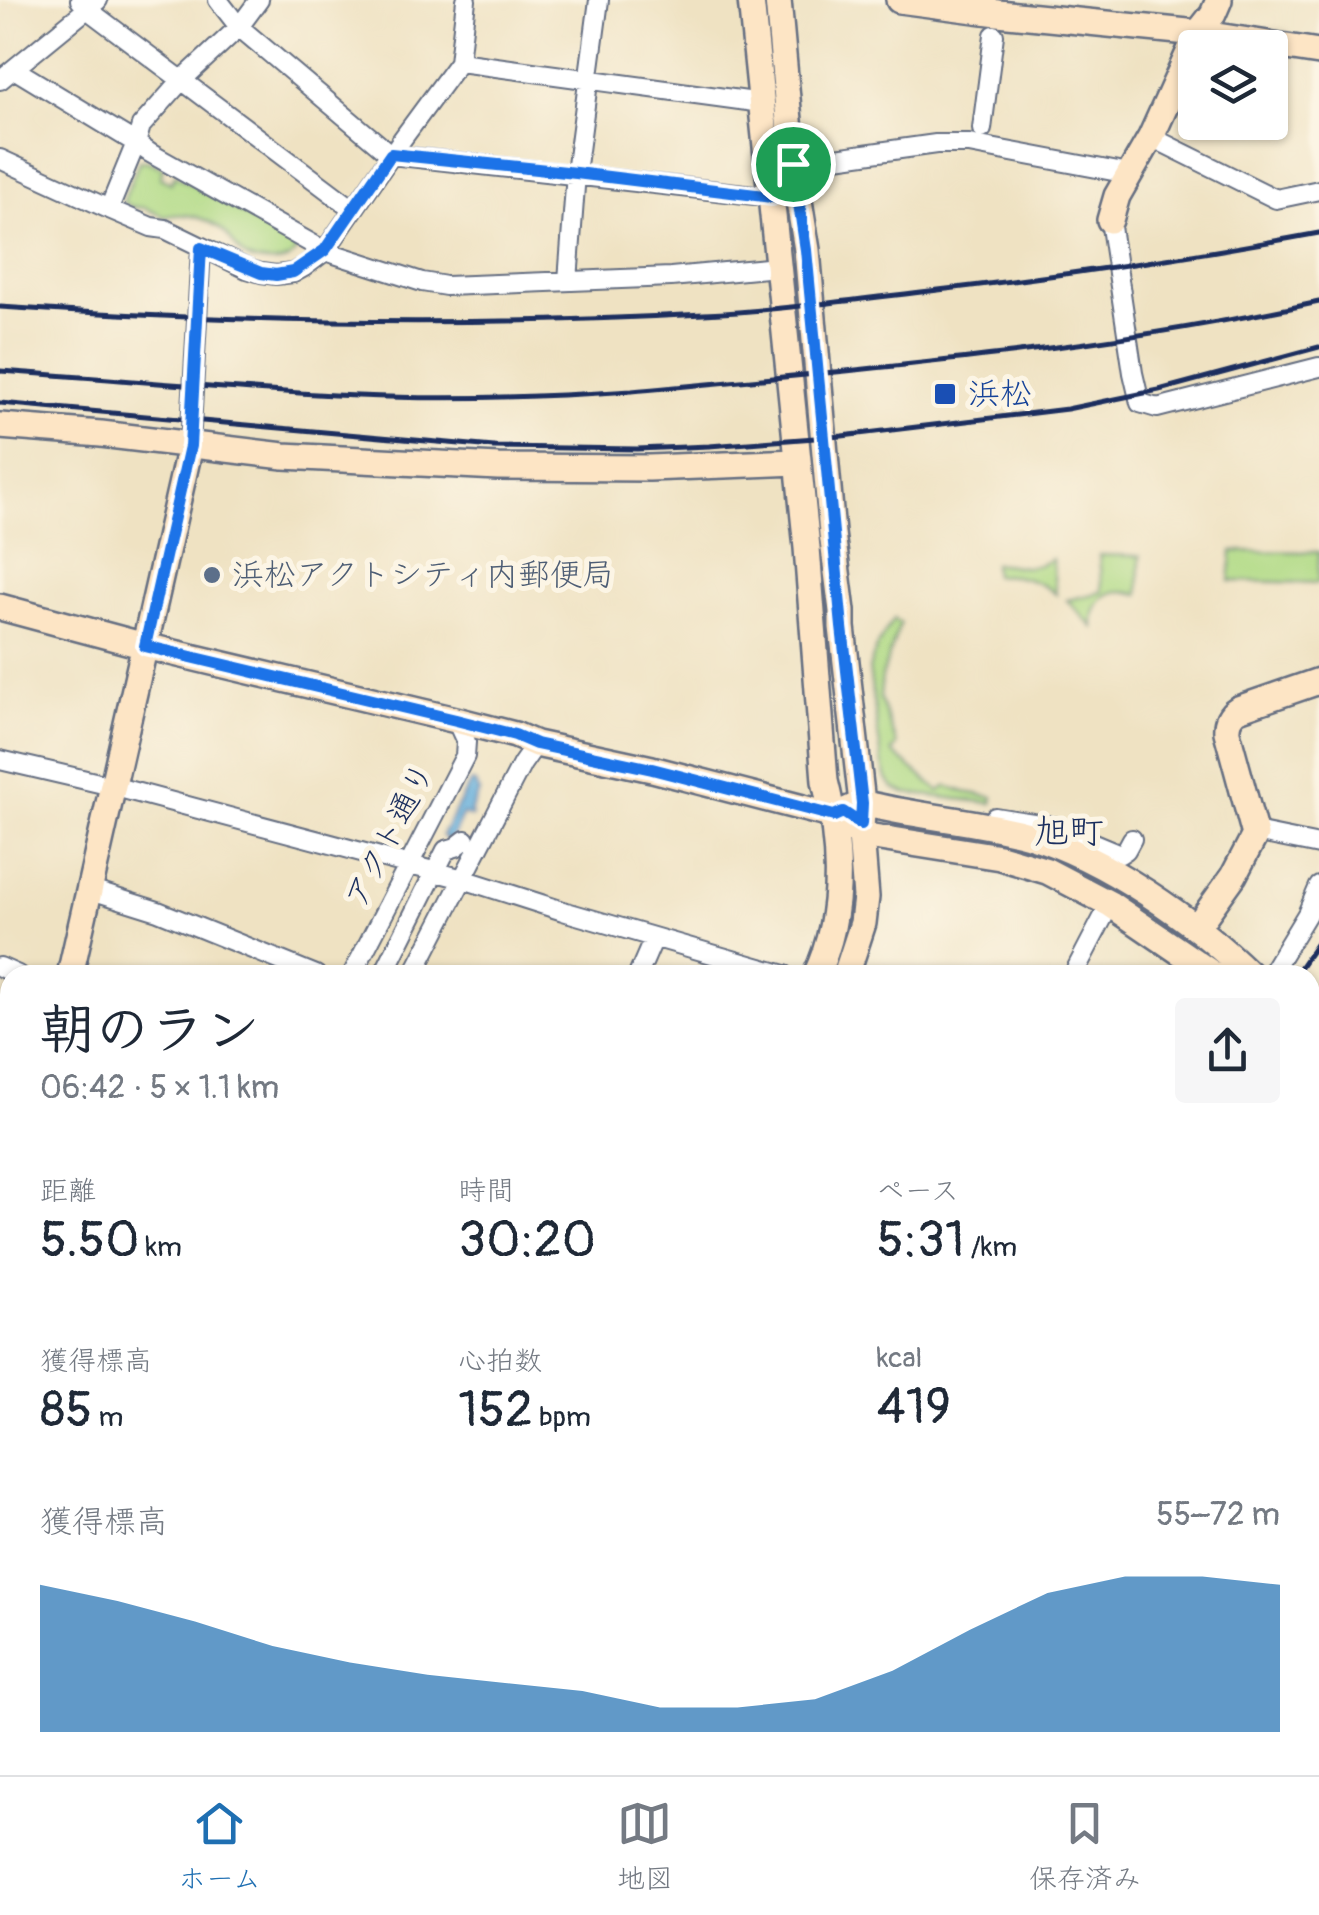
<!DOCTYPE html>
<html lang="ja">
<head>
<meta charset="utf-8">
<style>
	body { margin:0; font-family:Pangolin,"Klee One",sans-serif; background:#f6f6f7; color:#1f2937; height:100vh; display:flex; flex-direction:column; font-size:38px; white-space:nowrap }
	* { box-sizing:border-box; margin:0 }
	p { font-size:32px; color:#747a83 }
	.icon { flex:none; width:55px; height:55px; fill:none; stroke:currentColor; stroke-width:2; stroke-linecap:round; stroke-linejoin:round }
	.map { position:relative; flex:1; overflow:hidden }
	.sheet { position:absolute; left:0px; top:965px; width:1320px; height:810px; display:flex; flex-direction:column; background:#fff; border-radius:30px 30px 0 0; box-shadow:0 2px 8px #0004 }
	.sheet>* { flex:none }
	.tools { position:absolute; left:1178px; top:30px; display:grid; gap:20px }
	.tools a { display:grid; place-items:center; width:110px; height:110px; border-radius:10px; background:#fff; box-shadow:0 2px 8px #0004; font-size:50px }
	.pin { position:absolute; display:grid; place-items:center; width:85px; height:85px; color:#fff; margin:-42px; border:5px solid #fff; border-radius:50%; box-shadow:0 2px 10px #0007 }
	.round { display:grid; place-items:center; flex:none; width:105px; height:105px; border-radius:10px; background:#f6f6f7 }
	.headline { display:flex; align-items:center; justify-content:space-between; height:170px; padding:0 40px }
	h1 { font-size:55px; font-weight:600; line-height:75px }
	.stats { display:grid; grid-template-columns:repeat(3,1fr); gap:15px; height:170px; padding:10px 40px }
	.stats div { display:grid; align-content:center }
	.stats b { font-size:50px; font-weight:600 }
	.stats small { font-size:28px; font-weight:400 }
	.stats p { font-size:28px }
	.chart { height:280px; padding:20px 40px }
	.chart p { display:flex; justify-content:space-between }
	.chart svg { width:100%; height:180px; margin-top:10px; fill:#1f6fb2; opacity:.7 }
	.tab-bar { display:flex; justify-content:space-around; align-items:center; height:140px; border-top:2px solid #e0e1e3; background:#fff; font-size:28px; color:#747a83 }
	.tab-bar a { display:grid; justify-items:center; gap:5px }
	.tab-bar .selected { color:#1f6fb2 }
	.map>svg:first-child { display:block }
	.green { fill:#b0da85; stroke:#668472; stroke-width:2.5 }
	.water { fill:#63addb; stroke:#3f6e9c; stroke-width:2.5 }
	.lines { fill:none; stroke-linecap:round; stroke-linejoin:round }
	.street-casing { stroke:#656e81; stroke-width:22 }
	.secondary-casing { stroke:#656e81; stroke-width:30 }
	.highway-casing { stroke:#656e81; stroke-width:38 }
	.street { stroke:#fff; stroke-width:18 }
	.secondary { stroke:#fde5c5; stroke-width:25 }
	.highway { stroke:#f9be6d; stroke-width:32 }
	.rail { stroke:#1b2f5e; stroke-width:5 }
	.route-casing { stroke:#fff; stroke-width:20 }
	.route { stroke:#1a73e8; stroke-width:12 }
	.transit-dot { fill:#1a4fb4; stroke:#fcf5e5; stroke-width:4 }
	.service-dot { fill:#5c6f8a; stroke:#fcf5e5; stroke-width:4 }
	.labels { text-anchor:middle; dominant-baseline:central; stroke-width:10; stroke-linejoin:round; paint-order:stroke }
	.transit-label { font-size:32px; fill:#164399; stroke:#fcf5e5; text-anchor:start }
	.service-label { font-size:32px; fill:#4e5e75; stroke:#fcf5e5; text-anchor:start }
	.street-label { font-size:32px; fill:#1b2f5e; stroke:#fcf5e5 }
	.neighbourhood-label { font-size:35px; fill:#1b2f5e; stroke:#fcf5e5 }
</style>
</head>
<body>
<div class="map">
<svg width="1319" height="1775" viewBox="0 0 1319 1775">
	<rect width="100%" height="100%" fill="#fcf5e5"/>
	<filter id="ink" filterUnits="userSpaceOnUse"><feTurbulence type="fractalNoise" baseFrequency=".01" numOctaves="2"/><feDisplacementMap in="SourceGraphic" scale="20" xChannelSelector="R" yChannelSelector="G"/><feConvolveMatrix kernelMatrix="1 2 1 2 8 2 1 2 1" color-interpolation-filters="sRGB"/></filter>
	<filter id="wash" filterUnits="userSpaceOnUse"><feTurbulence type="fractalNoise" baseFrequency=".0048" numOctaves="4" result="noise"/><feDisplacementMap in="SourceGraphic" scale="40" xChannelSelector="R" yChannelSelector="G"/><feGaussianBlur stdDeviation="2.25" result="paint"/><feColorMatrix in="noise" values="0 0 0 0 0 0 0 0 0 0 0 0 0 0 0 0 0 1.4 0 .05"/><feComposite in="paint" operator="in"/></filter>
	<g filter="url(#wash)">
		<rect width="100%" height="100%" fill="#efe2c2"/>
		<path class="green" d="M 139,161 L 147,161 L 163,168 L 160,178 L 171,183 L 175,175 L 298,245 C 296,250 295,255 290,258 C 279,265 255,263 244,256 C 236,250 232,239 224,232 C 208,218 185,211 165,217 L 145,208 L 132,207 L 123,202 Z
			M 1232,551 L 1319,552 L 1319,583 L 1230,581 Z
			M 1099,555 L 1140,556 L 1139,595 C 1111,584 1092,598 1093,627 L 1067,600 L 1102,592 Z
			M 1052,559 L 1056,594 C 1039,580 1015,574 994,576 L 993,564 C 1020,562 1022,575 1052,559 Z
			M 894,619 L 900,624 L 882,675 L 880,698 L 897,745 L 892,752 L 939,791 L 947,786 L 965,792 L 993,797 L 992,803 L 905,793 L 893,788 L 887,779 L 882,762 L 869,669 C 874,650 882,635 894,619 Z"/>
		<path class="water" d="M 471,782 L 475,783 L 479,792 L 470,812 L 472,814 L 471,817 L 463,814 L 451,839 L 446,840 L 442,835 Z"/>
	</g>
	<g filter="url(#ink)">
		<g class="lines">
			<g class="street-casing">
				<path id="street" d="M 80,0 L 87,9 L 353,209
					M 218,0 L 239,27 L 391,155 L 772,197 L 782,196
					M 459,62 L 762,103
					M 14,69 L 136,143 L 150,153 L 325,251 L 422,282 L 446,286 L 671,277 L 777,267
					M 0,80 L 98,0
					M 982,129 L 994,35
					M 1151,137 L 1276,199 L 1319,190
					M 0,159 L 109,209 L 151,227 L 165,229 L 247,269 L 261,273 L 276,275 L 293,273 L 304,267 L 325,251 L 403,138 L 459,62 L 466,0
					M 787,168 L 793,164 L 936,144 L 969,144 L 1129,174
					M 109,209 L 136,143 L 141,126 L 181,81 L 239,27 L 259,0
					M 1110,220 L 1133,373 L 1140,403 L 1157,408 L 1319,367
					M 568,281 L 576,173 L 599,0
					M 190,446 L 201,248
					M 0,760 L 112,786 L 463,879 L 563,911 L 785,975
					M 995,817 L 1053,826 L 1120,854 L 1126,850 L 1132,839
					M 1255,832 L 1319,845
					M 438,866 L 446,850 L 456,847 L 465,840
					M 91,890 L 158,911 L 316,975
					M 0,967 L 18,975
					M 352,975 L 465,756 L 466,742 L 456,720
					M 383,975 L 431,879
					M 413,975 L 522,764 L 536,744
					M 638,975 L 654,938
					M 1073,975 L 1110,904
					M 1270,975 L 1307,914 L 1319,886
					M 1310,1145 L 1319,1148
					M 0,1281 L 10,1286
					M 0,1431 L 10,1408
					M 1310,1573 L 1319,1575
					M 0,1684 L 10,1693
					M 0,1739 L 6,1743
					M 777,1765 L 815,1775
					M 1063,1765 L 1086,1775
					M 2,1775 L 10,1759
					M 603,1775 L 608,1765
					M 692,1775 L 696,1765
					M 1013,1775 L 1017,1765"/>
			</g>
			<g class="secondary-casing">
				<path id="secondary" d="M 751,0 L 807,548 L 825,781 C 841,845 845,914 816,975
					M 778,0 L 793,164 L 807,250 L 832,533 L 842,611 L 842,627 L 862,803 L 861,835 L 866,897 L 863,923 L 846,975
					M 899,0 L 998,13 L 1198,33 L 1319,52
					M 1110,220 L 1117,196 L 1151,137 L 1198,33 L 1213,14 L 1219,0
					M 0,426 L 101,434 L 284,456 L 498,467 L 649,468 L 797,462
					M 0,607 L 145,646 L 456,720 L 515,735 L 536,744 L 652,769 L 834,816 L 861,835 L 1000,857 L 1047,871 L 1110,904 L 1214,975
					M 847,810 L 862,803 C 917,817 975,820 1029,835 C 1105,858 1194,920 1250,975
					M 1196,928 L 1234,875 L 1255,835 L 1227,732 C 1226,722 1230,714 1238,709 L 1319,681
					M 70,975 L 190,446
					M 1310,1022 L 1319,1028
					M 1310,1046 L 1319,1051
					M 1310,1428 L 1319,1373
					M 0,1589 L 4,1591
					M 376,1765 L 399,1775
					M 451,1775 L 456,1765
					M 487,1775 L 491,1765
					M 1217,1775 L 1222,1765"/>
			</g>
			<g class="highway-casing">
				<path id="highway" d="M 0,1124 L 10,1128
					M 1310,1702 L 1319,1706"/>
			</g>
			<use href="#street" class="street"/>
			<use href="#secondary" class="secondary"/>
			<use href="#highway" class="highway"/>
			<path class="rail" d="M 0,307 C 234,323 469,327 704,314 C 779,310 854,300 930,291 C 1060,276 1190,257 1319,233
				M 0,371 C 119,379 239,391 358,396 C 449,400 541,397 632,391 C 863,370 1093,351 1319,302
				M 0,403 L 494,447 L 637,449 L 709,446 L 842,436 L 1067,409 L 1159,390 L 1319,347
				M 1295,975 L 1319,940
				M 634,1775 L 640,1765"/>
		</g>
	</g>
	<g class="lines" filter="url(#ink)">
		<g class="route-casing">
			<path id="route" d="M 391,154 L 576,173 L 772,197 L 770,180 L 793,164 L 806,250 L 842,627 L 862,803 L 861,824 L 843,812 L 834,816 L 652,769 L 536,744 L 515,735 L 456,720 L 145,646 L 190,446 L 201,248 L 261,273 L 276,275 L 293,272 L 325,250 Z"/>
		</g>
		<use href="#route" class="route"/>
	</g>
	<rect class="transit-dot" x="933" y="382" width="24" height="24" rx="5"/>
	<circle class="service-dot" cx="212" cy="575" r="10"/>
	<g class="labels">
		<g class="transit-label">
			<text x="968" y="394">浜松</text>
		</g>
		<g class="service-label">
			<text x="232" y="575">浜松アクトシティ内郵便局</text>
		</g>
		<g class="street-label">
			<text transform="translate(390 835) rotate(-63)">アクト通り</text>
		</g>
		<g class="neighbourhood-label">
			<text x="1069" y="832">旭町</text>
		</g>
	</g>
</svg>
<div class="tools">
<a><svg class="icon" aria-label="layers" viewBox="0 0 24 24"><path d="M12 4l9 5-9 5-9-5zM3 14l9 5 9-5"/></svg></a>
</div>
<div class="pin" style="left:793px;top:164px;background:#1e9e55"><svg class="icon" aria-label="arrive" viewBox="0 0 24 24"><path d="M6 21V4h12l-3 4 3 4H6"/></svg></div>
<section class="sheet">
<div class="headline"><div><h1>朝のラン</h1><p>06:42 · 5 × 1.1 km</p></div><a class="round"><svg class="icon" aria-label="share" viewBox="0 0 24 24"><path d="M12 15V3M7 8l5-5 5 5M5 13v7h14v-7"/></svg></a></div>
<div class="stats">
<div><p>距離</p><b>5.50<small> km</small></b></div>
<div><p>時間</p><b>30:20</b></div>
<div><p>ペース</p><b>5:31<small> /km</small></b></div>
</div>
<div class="stats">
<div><p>獲得標高</p><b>85<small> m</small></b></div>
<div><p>心拍数</p><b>152<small> bpm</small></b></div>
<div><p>kcal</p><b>419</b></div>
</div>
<div class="chart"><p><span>獲得標高</span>55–72 m</p>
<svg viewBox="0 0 160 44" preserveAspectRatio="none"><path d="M0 44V8L10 12L20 17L30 23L40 27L50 30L60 32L70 34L80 38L90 38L100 36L110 29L120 19L130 10L140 6L150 6L160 8V44z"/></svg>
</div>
</section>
</div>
<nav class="tab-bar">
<a class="selected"><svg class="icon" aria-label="home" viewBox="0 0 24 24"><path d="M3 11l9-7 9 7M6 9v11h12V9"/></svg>ホーム</a>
<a><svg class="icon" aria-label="map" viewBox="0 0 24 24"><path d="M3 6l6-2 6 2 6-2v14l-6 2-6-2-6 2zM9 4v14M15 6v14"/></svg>地図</a>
<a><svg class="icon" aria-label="saved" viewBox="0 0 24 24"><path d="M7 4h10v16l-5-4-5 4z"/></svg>保存済み</a>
</nav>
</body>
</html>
